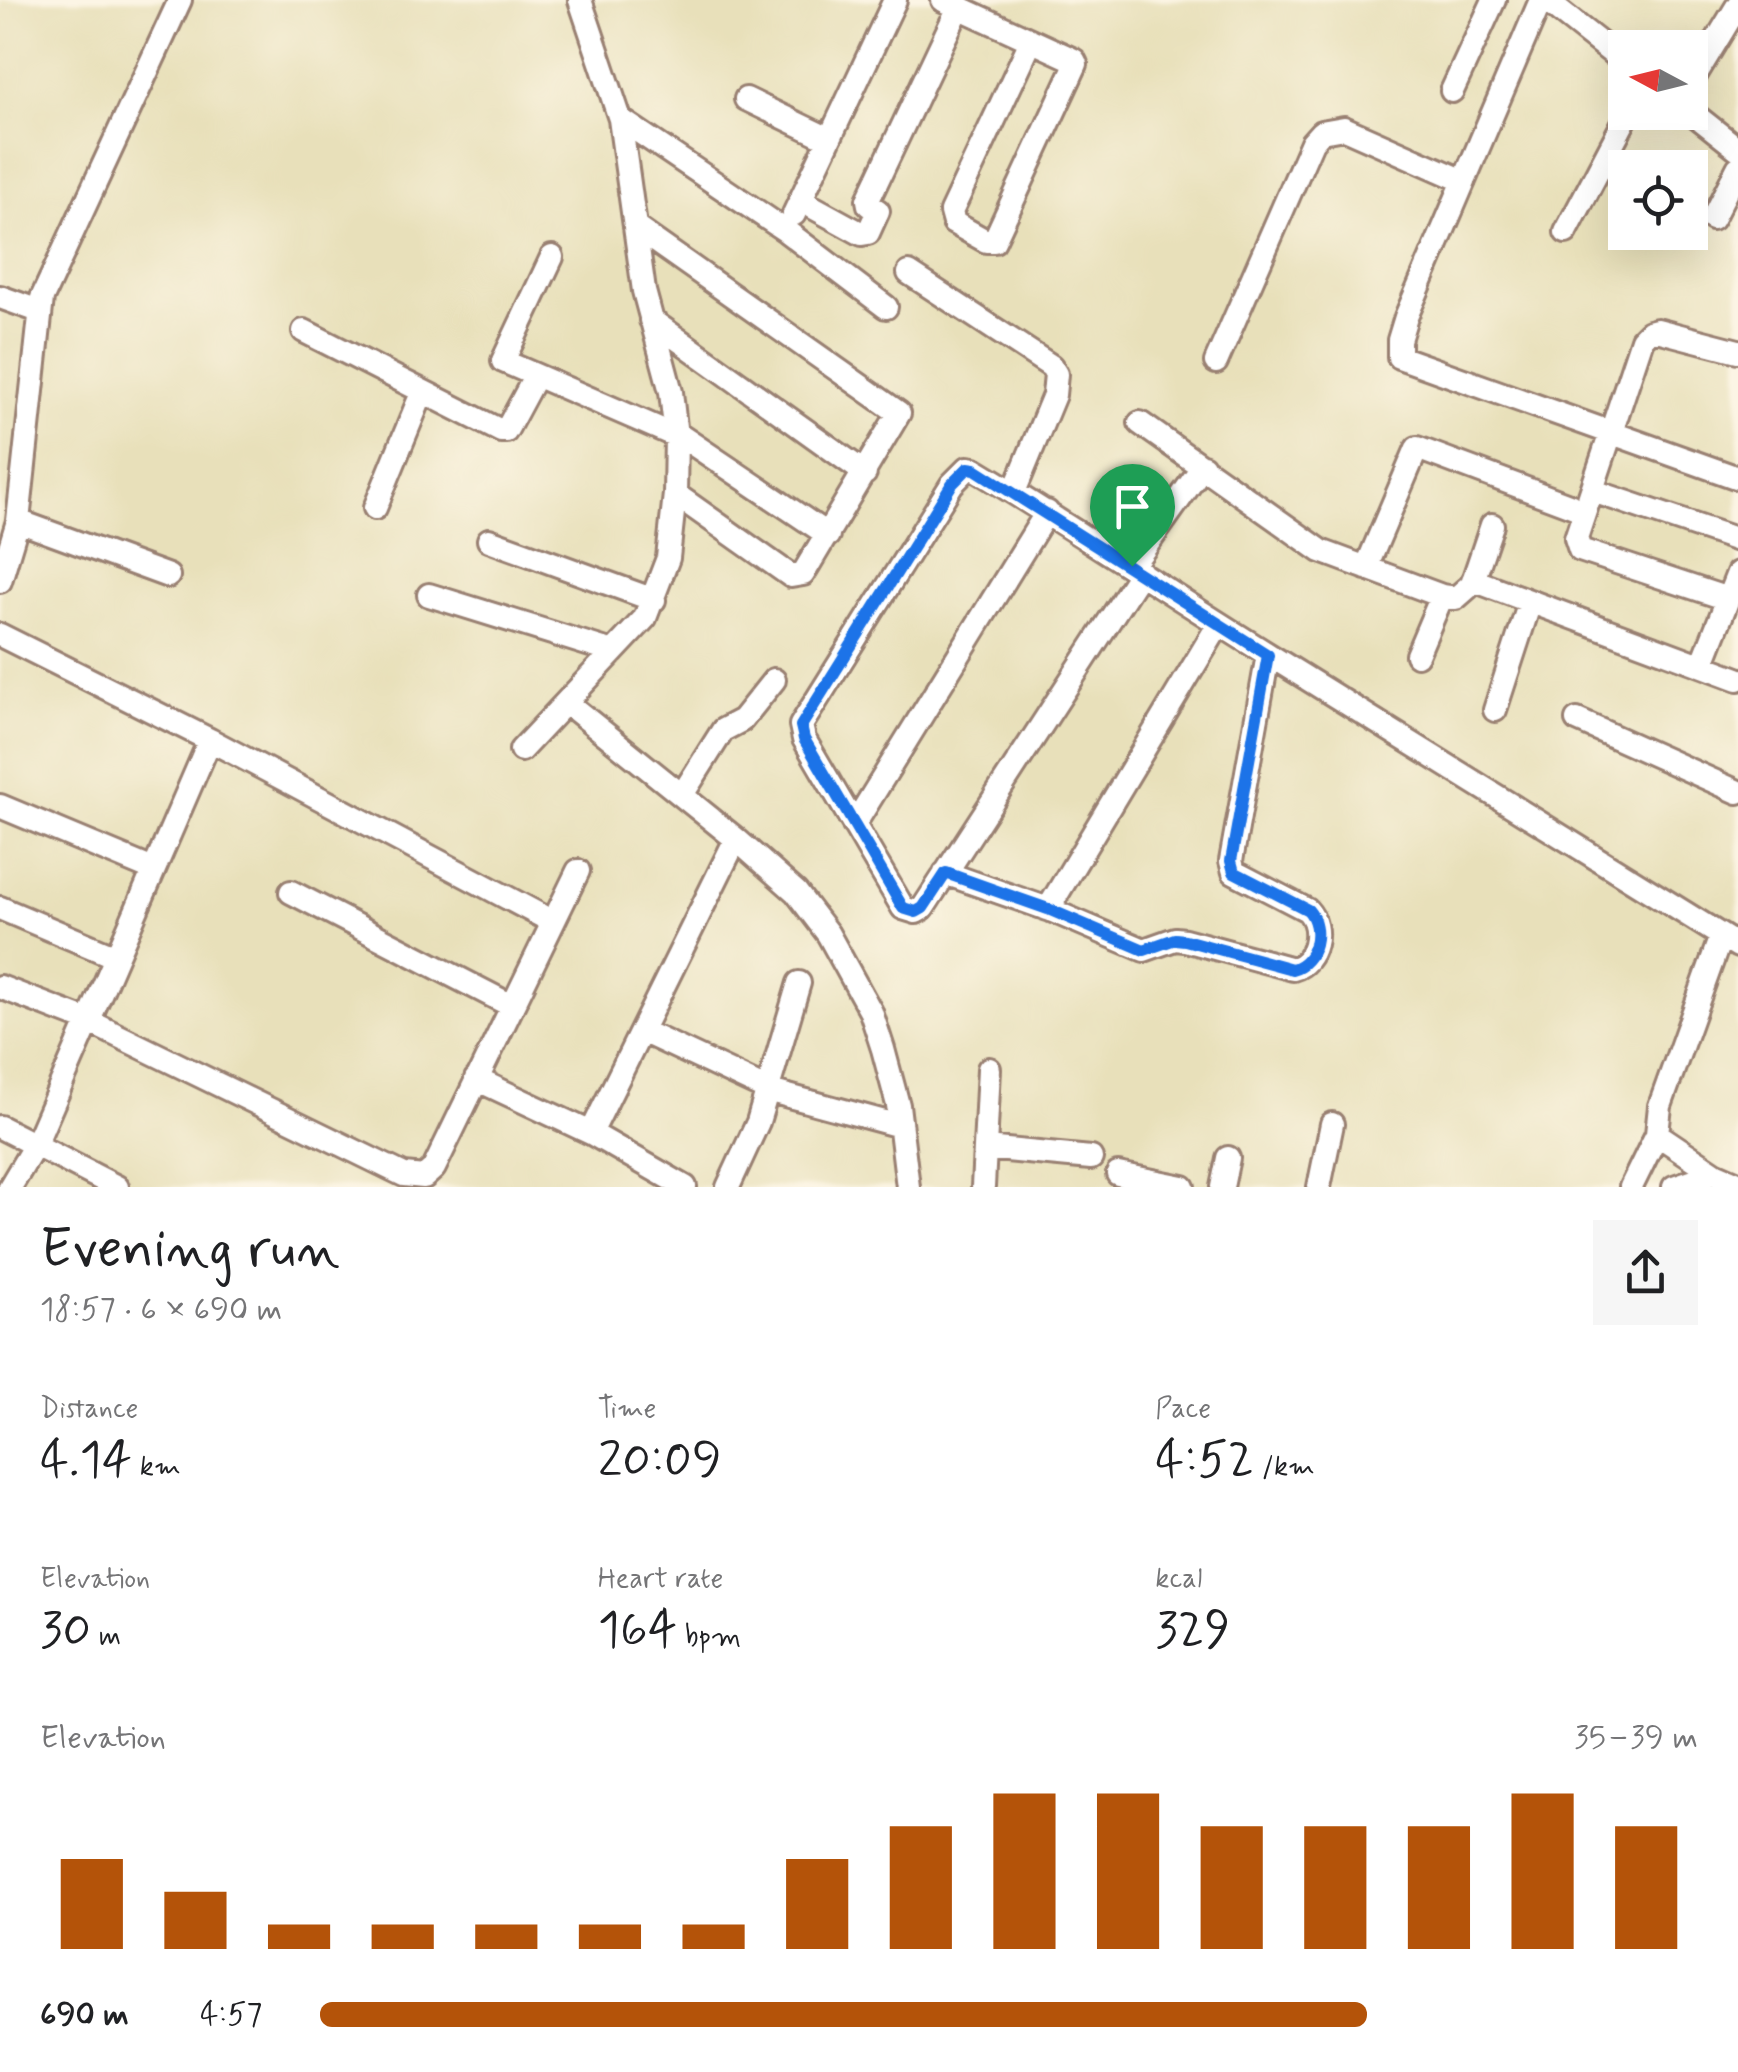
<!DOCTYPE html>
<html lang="en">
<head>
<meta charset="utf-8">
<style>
	body { margin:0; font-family:Mynerve,sans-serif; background:#f6f6f6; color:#202124; height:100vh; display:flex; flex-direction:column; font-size:38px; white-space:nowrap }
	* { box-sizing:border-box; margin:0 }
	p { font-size:32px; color:#757577 }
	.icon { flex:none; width:55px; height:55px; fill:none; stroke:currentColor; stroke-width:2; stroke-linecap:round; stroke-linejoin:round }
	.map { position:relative; height:1187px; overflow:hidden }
	.side { display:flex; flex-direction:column; background:#fff; flex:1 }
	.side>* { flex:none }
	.needle { width:65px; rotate:277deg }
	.controls { position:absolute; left:1608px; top:30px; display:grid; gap:20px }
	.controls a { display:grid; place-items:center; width:100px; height:100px; border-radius:0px; background:#fff; box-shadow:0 10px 40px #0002; font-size:50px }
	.pin { position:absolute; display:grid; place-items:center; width:85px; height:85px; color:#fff; margin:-102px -42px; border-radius:50% 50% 50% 0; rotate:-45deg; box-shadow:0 0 10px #0007 }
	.pin .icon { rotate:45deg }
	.round { display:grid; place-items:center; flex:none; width:105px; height:105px; border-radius:0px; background:#f6f6f6 }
	.overview { display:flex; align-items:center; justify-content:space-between; height:170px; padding:0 40px }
	h1 { font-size:55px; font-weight:600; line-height:75px }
	.metrics { display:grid; grid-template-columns:repeat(3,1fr); gap:15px; height:170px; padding:10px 40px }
	.metrics div { display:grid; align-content:center }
	.metrics b { font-size:50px; font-weight:600 }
	.metrics small { font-size:28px; font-weight:400 }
	.metrics p { font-size:28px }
	.chart { height:280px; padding:20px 40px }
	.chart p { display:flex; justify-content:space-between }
	.chart svg { width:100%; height:180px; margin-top:10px; stroke:#b45309; stroke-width:6 }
	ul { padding:0 40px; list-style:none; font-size:32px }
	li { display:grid; grid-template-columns:160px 120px 1fr; align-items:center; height:75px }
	li i { height:25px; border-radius:12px; background:#b45309 }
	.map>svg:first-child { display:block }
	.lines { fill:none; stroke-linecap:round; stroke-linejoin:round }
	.minor-casing { stroke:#998072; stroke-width:28 }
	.minor { stroke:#fff; stroke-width:22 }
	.route-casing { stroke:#fff; stroke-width:20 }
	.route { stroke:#1a73e8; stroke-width:12 }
</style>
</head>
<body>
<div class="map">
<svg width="1738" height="1187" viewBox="0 0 1738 1187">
	<rect width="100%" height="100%" fill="#fcf5e5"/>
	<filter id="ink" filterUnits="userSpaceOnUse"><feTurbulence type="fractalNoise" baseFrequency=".01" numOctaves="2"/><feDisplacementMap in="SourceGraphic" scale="20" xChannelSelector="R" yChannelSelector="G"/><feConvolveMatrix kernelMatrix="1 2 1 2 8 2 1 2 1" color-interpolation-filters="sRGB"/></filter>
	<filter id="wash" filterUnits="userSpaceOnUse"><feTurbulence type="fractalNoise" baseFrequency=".0048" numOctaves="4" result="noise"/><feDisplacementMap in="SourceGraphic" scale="40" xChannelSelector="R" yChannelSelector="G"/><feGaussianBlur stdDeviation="2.25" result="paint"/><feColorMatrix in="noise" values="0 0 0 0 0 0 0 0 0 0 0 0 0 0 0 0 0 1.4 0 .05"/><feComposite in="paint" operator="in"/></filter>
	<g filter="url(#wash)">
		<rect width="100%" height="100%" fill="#e8e0ba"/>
	</g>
	<g filter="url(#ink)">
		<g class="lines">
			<g class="minor-casing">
				<path id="minor" d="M 943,0 L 1074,60 L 1076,64 L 994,241 L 986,241 L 954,223 L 951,212 L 1031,41
					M 1541,0 L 1406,317 L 1399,340 L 1399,357 L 1738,478
					M 1545,0 L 1625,63
					M 1690,84 L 1738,5
					M 1452,91 L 1494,0
					M 746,99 L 829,139
					M 1690,111 L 1738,149
					M 620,119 L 786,231 L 886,307
					M 800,200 L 862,234 L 868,233 L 878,211 L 869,205 L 868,200 L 959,7
					M 794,214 L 895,0
					M 1712,219 L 1738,168
					M 635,227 L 899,413 L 803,574 L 791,576 L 675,494
					M 1566,232 L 1629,112
					M 552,257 L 503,361 L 676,436
					M 909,273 L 1051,366 L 1056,374 L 1054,395 L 1014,492
					M 0,297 L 39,311
					M 651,320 L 865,473
					M 304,331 L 501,431 L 506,431 L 535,377
					M 1216,362 L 1312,142 L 1321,132 L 1344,128 L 1464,181
					M 1140,423 L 1321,551 L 1442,596 L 1456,598 L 1472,584 L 1492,525
					M 675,432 L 828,535
					M 1593,491 L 1738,540
					M 375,508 L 422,393
					M 18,521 L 168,576
					M 489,540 L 654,600
					M 1132,566 L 1203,466
					M 1366,568 L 1417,448 L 1585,511
					M 1141,572 L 923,908 L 916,912 L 903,908 L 804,739 L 801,725 L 952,484 L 968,468 L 975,469 C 1075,529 1170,594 1269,655 C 1425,753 1582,849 1738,946
					M 1473,580 L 1738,679
					M 0,581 L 18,521 L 42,298 L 180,0
					M 429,595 L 613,652
					M 1728,599 L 1580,550 L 1576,538 L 1642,339 L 1649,332 L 1657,330 L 1738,351
					M 0,635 L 210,740 L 553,922
					M 1417,655 L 1442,596
					M 1702,665 L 1738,573
					M 567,703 L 736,839 L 796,892 L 828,934 L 871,1012 L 883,1049 L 898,1105 L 908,1187
					M 1495,710 L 1530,602
					M 1577,720 L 1738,792
					M 521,750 L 645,618 L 668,558 L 675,494 L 676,436 L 671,392 L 644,291 L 620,119 L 580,0
					M 682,795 L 723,730 L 742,720 L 774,680
					M 0,806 L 153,870
					M 854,825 L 1047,512
					M 945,873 L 1048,909 L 1144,950 L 1175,939 L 1185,940 L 1293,969 C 1316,963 1324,928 1307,910 L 1234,872 L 1231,861 L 1268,655
					M 291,892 L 512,1006
					M 0,908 L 116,957
					M 1048,909 L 1219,624
					M 0,987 L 88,1021 L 404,1175 L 424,1177 L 434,1168 L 578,871
					M 642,1031 L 770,1091 L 900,1126
					M 476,1079 L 591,1133 L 685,1187
					M 0,1127 L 117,1187
					M 591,1133 L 736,839
					M 1657,1134 L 1715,1173 L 1738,1183
					M 985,1148 L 1091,1158
					M 1118,1174 L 1183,1187
					M 10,1187 L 35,1145 L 210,740
					M 728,1187 L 758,1122 L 799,983
					M 983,1187 L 989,1069
					M 1222,1187 L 1228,1158
					M 1319,1187 L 1332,1124
					M 1631,1187 L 1657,1134 L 1660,1106 L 1721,936
					M 1674,1187 L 1715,1173"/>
			</g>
			<use href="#minor" class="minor"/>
		</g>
	</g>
	<g class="lines" filter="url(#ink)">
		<g class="route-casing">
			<path id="route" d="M 968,468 L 975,469 L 1268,655 L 1231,861 L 1234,872 L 1308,910 C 1324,928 1316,963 1292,969 L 1185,940 L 1175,939 L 1144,950 L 1048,909 L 946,873 L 923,908 L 916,912 L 903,908 L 804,739 L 801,726 L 952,484 Z"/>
		</g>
		<use href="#route" class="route"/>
	</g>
</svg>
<div class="controls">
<a><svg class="needle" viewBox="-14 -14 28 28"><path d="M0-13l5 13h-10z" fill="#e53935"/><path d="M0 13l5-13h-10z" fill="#757577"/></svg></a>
<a><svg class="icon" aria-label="locate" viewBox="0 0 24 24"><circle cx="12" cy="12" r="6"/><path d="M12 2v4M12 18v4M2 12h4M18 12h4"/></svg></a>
</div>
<div class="pin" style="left:1132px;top:566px;background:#1e9e55"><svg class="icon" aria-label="arrive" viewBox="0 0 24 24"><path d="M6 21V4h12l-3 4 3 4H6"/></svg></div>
</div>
<section class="side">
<div class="overview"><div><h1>Evening run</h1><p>18:57 · 6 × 690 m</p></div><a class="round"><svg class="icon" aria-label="share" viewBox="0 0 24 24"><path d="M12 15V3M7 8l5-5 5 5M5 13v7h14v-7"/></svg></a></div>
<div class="metrics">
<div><p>Distance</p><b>4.14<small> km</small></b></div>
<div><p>Time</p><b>20:09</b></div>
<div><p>Pace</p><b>4:52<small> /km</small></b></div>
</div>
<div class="metrics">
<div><p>Elevation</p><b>30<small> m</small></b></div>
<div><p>Heart rate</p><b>164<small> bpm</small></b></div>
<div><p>kcal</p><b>329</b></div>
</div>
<div class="chart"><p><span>Elevation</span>35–39 m</p>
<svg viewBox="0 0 160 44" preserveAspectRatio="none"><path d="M5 44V22M15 44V30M25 44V38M35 44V38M45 44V38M55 44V38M65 44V38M75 44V22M85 44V14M95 44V6M105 44V6M115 44V14M125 44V14M135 44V14M145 44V6M155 44V14"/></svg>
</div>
<ul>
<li><b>690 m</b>4:57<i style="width:76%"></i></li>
</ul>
</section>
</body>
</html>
